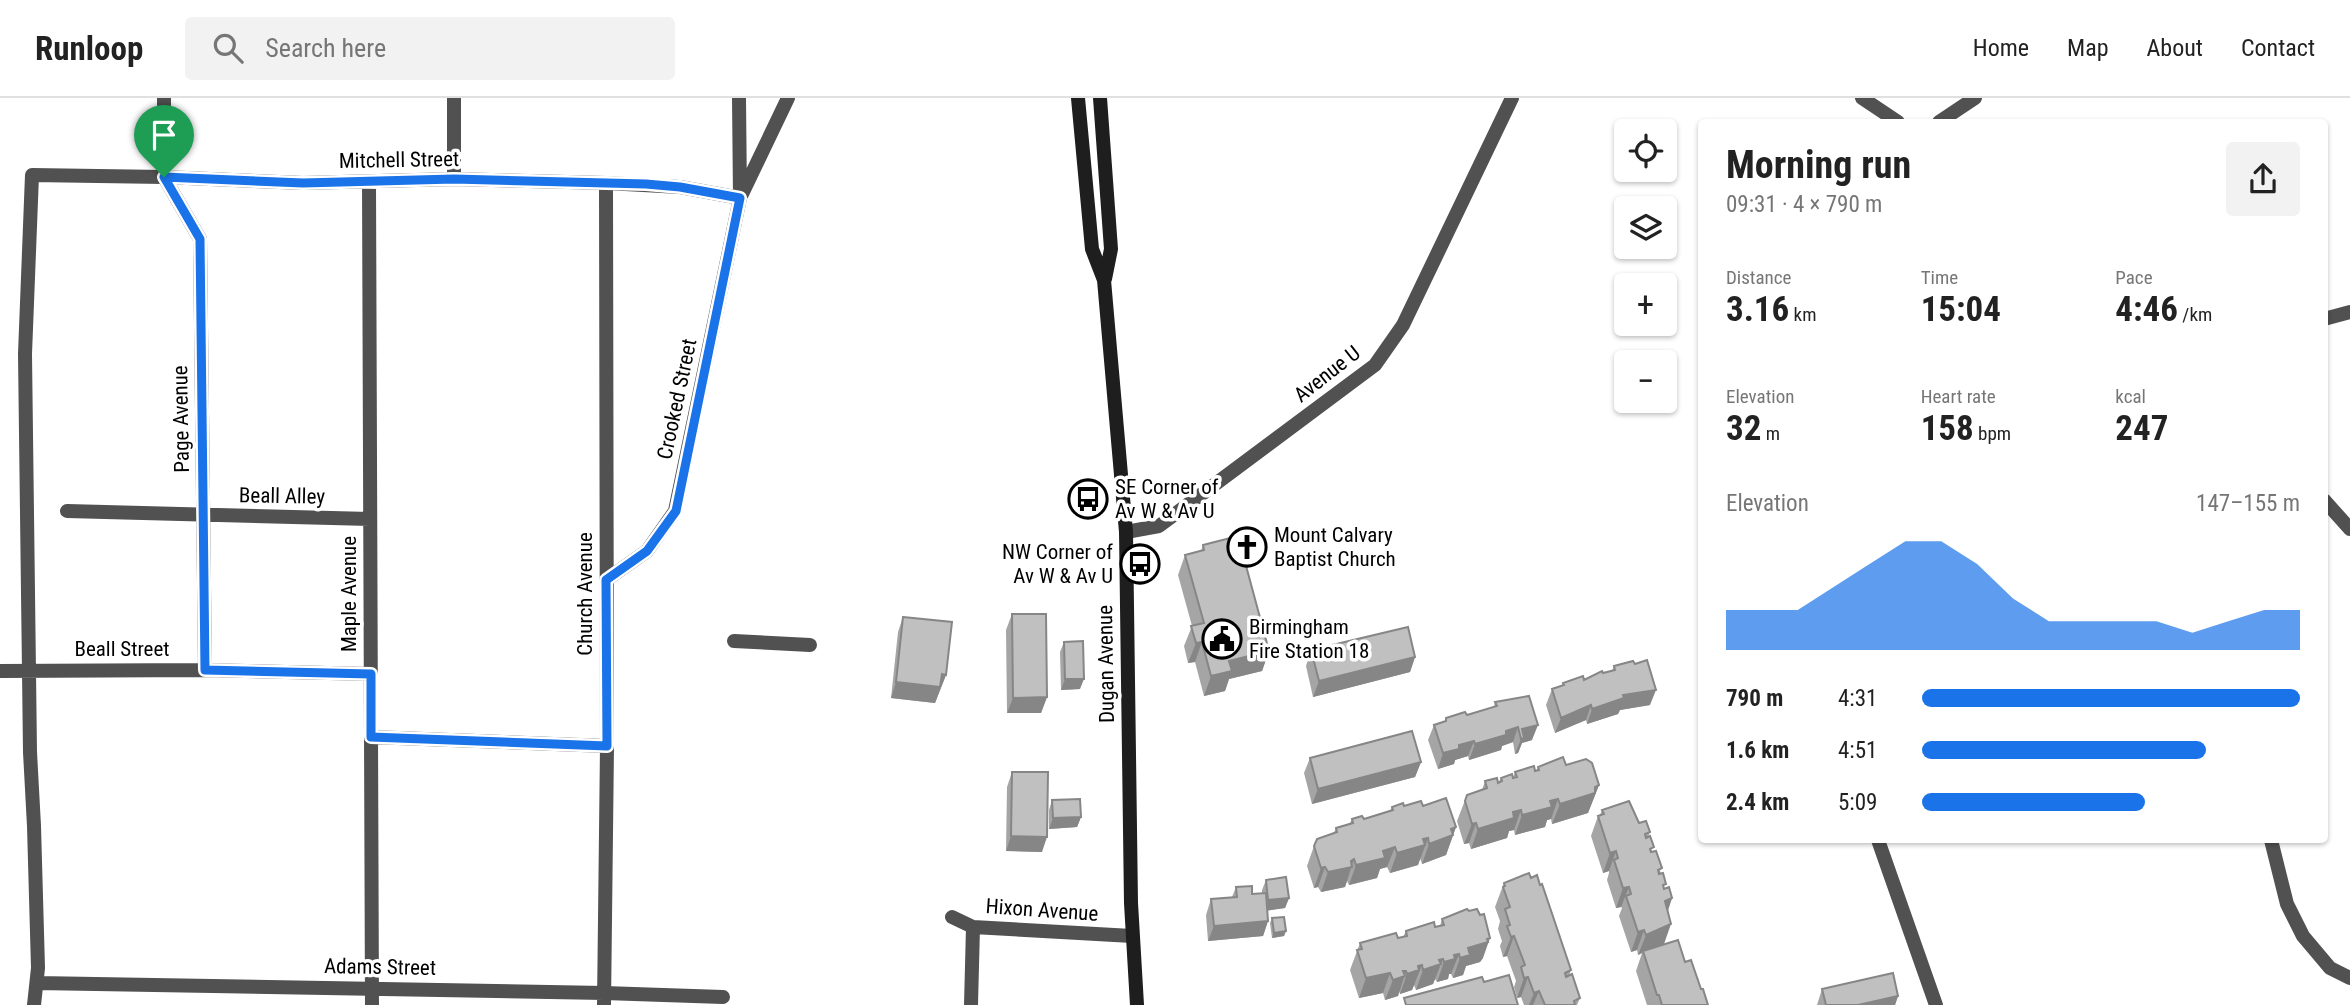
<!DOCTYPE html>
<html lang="en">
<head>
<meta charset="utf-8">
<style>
	body { margin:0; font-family:"Roboto Condensed",sans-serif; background:#f2f2f2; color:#222; height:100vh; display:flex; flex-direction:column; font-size:26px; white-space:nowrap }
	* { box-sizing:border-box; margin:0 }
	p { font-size:23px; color:#767676 }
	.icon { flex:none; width:38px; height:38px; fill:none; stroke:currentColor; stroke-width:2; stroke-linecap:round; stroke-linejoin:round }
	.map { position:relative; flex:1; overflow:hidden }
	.drawer { position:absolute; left:1698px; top:21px; width:630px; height:724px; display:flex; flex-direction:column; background:#fff; border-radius:7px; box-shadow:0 2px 5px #0004 }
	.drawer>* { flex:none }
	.controls { position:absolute; left:1614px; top:21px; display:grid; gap:14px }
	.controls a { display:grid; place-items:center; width:63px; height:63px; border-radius:7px; background:#fff; box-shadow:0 2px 5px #0004; font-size:35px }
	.pin { position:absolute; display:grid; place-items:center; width:60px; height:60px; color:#fff; margin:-72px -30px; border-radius:50% 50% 50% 0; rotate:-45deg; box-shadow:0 0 7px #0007 }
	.pin .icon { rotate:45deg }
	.round { display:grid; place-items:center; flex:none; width:74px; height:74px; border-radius:7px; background:#f2f2f2 }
	.overview { display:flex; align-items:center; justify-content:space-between; height:119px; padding:0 28px }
	h1 { font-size:38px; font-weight:700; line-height:52px }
	.metrics { display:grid; grid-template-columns:repeat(3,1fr); gap:10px; height:119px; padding:7px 28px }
	.metrics div { display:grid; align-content:center }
	.metrics b { font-size:35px; font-weight:700 }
	.metrics small { font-size:19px; font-weight:400 }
	.metrics p { font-size:19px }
	.chart { height:196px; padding:14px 28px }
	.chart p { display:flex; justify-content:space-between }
	.chart svg { width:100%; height:126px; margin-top:7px; fill:#1a73e8; opacity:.7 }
	ul { padding:0 28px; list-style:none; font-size:23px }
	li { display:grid; grid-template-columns:112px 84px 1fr; align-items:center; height:52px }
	li i { height:18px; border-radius:9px; background:#1a73e8 }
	header { display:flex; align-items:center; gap:42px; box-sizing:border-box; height:98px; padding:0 35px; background:#fff; border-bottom:2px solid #e0e0e0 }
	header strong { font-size:33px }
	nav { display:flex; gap:38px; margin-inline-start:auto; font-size:24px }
	.search { width:490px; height:63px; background:#f2f2f2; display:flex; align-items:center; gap:18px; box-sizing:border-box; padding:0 24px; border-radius:7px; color:#767676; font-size:26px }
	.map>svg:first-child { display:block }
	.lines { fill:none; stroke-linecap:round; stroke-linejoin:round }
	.minor { stroke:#515151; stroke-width:14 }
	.tertiary { stroke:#515151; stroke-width:14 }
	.secondary { stroke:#1e1e1e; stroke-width:14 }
	.wall { fill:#a5a5a5 }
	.shaded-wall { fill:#868686 }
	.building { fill:#c0c0c0; stroke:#868686; stroke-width:2 }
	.route-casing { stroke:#fff; stroke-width:14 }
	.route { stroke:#1a73e8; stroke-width:9 }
	.labels { text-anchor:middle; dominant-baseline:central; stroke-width:7; stroke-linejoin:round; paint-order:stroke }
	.street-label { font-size:21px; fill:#000; stroke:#fff }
	.poi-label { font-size:21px; fill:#000; stroke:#fff; text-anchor:start }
</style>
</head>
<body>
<header>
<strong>Runloop</strong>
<div class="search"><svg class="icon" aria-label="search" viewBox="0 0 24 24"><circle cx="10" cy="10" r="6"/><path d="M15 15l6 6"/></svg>Search here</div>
<nav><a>Home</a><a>Map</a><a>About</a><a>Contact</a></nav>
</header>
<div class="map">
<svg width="2350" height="907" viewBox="0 0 2350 907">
	<rect width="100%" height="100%" fill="#fff"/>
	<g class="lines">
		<path class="minor" d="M 164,0 L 164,79 L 200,141 L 205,572
			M 454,0 L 454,81
			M 1939,24 L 1975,0
			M 369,85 L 372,907
			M 742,96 L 788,0
			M 67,413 L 370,421
			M 1126,434 L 1159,428 L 1375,267 L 1403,227 L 1512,0
			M 606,482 L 647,453 L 675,413 L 740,100 L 739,0
			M 734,543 L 810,547
			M 0,573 L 205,572 L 371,576
			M 371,639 L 607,648
			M 1878,742 L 1936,907
			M 2271,742 L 2287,806 L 2303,838 L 2330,870 L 2350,880
			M 952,819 L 973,829 L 1132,838
			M 37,885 L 604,895 L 723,899
			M 34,907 L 38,870 L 34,728 L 30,654 L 25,256 L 32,77 L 164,79 L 303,85 L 454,81 L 606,85 L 680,89 L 740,100
			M 604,907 L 607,648 L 606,85
			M 971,907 L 973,829"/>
		<path class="tertiary" d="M 1862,0 L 1898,24
			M 2324,221 L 2350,214
			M 2324,402 L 2350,431"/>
		<path class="secondary" d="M 1078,0 L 1092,151 L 1104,182 L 1126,434 L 1131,805 L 1137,907
			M 1100,0 L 1111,151 L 1105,181"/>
	</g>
	<path class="wall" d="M 1203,447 L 1269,553 L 1262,573 L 1229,581 L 1225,593 L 1204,598 L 1195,564 L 1188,565 L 1184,548 L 1192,528 L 1178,477 L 1185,457 L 1201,453 Z
		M 1012,516 L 1047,599 L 1041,615 L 1007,615 L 1006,532 Z
		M 903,519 L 946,577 L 935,605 L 891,600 L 898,534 Z
		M 1064,544 L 1080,591 L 1061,592 L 1060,554 Z
		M 1311,552 L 1415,559 L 1410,574 L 1313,599 L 1306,568 Z
		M 1614,568 L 1650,607 L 1620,612 L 1618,616 L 1587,626 L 1586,622 L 1555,635 L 1546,607 L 1552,591 L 1562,588 L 1563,585 L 1584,582 L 1612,573 Z
		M 1495,604 L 1532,642 L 1522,645 L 1518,655 L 1515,656 L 1513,644 L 1502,648 L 1501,652 L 1469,662 L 1468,658 L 1455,662 L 1454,666 L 1438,671 L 1428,642 L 1434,627 L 1445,623 L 1446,620 L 1467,617 L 1494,609 Z
		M 1310,660 L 1421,664 L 1415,679 L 1312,706 L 1304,675 Z
		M 1566,667 L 1599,687 L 1588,715 L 1552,726 L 1551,721 L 1547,722 L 1545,729 L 1515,737 L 1514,732 L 1509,733 L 1507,740 L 1471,751 L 1469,745 L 1464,746 L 1457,723 L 1467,697 L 1482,692 L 1485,683 L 1498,685 L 1501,680 L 1513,680 L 1515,674 L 1535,673 L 1536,673 L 1538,669 Z
		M 1012,674 L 1042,754 L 1006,753 L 1007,689 Z
		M 1052,702 L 1081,719 L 1077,729 L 1049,731 L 1049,712 Z
		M 1404,708 L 1423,708 L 1456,729 L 1446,757 L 1422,766 L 1420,760 L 1418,767 L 1390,775 L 1387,769 L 1380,771 L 1377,780 L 1349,787 L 1347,783 L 1345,789 L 1321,794 L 1318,789 L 1314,790 L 1307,768 L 1314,748 L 1334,735 L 1336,730 L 1350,725 L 1352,721 L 1364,721 L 1390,713 L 1392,709 Z
		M 1602,712 L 1639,725 L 1650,734 L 1648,739 L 1652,754 L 1661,775 L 1664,790 L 1672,800 L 1668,813 L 1664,846 L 1685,864 L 1701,891 L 1708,907 L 1647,907 L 1636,873 L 1642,855 L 1638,857 L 1637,852 L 1631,854 L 1619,818 L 1622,810 L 1621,809 L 1616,810 L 1607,782 L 1609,775 L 1609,773 L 1603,775 L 1591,738 L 1598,718 L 1600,717 Z
		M 1266,782 L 1289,800 L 1285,810 L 1268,812 L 1268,823 L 1263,838 L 1208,843 L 1206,817 L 1211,801 L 1232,799 L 1236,789 L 1252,796 L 1262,795 L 1262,792 Z
		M 1504,785 L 1571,872 L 1569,878 L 1580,900 L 1577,907 L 1524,907 L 1521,899 L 1517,900 L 1514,889 L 1516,883 L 1507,858 L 1503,859 L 1500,848 L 1502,843 L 1498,831 L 1500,823 L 1495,809 Z
		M 1272,820 L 1286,833 L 1284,838 L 1272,840 L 1270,825 Z
		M 1442,821 L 1483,860 L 1480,864 L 1466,868 L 1463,877 L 1453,880 L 1451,876 L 1449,876 L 1448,881 L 1437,884 L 1435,881 L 1433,886 L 1416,892 L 1414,887 L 1412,892 L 1400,896 L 1399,893 L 1398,898 L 1385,902 L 1383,895 L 1359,900 L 1350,872 L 1360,845 L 1403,839 L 1406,833 L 1440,828 Z
		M 1822,891 L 1898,898 L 1895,907 L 1817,907 Z"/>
	<path class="shaded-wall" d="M 1202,544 L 1195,564 L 1188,565 L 1196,545 Z
		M 1269,553 L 1262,573 L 1229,581 L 1225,593 L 1204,598 L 1211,578 L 1229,563 Z
		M 1415,559 L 1410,574 L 1313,599 L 1319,583 Z
		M 942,576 L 946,577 L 935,605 L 891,600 L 896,584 Z
		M 1065,581 L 1084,581 L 1080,591 L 1061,592 Z
		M 1656,592 L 1650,607 L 1620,612 L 1618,616 L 1587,626 L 1592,611 L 1623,597 Z
		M 1047,599 L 1041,615 L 1007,615 L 1013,600 Z
		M 1591,607 L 1586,622 L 1555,635 L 1561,620 Z
		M 1538,627 L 1532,642 L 1522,645 L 1518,655 L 1515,656 L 1521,641 L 1522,631 Z
		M 1518,629 L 1513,644 L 1502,648 L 1501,652 L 1469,662 L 1475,646 L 1506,633 Z
		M 1474,643 L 1468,658 L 1455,662 L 1454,666 L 1438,671 L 1443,655 L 1459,647 Z
		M 1421,664 L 1415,679 L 1312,706 L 1318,691 Z
		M 1599,687 L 1588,715 L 1552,726 L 1560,706 Z
		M 1558,701 L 1551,721 L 1547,722 L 1545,729 L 1515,737 L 1522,717 L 1550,703 Z
		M 1521,712 L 1514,732 L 1509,733 L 1507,740 L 1471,751 L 1478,731 L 1513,714 Z
		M 1081,719 L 1077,729 L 1049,731 L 1053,720 Z
		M 1476,725 L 1469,745 L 1464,746 L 1472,726 Z
		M 1456,729 L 1446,757 L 1422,766 L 1429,746 L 1451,731 Z
		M 1011,738 L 1047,739 L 1042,754 L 1006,753 Z
		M 1428,740 L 1418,767 L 1390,775 L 1397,755 L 1423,741 Z
		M 1395,749 L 1387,769 L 1380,771 L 1377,780 L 1349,787 L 1356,767 L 1383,753 Z
		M 1616,753 L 1609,773 L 1603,775 L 1610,755 Z
		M 1354,761 L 1345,789 L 1321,794 L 1328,774 Z
		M 1325,769 L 1318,789 L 1314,790 L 1321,770 Z
		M 1629,789 L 1621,809 L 1616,810 L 1623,790 Z
		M 1289,800 L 1285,810 L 1265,813 L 1268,802 Z
		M 1672,800 L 1665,820 L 1665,803 Z
		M 1268,823 L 1263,838 L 1208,843 L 1214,828 Z
		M 1671,826 L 1664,846 L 1643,853 L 1642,855 L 1638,857 L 1646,837 Z
		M 1644,832 L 1637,852 L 1631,854 L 1638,834 Z
		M 1286,833 L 1284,838 L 1272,840 L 1274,835 Z
		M 1514,838 L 1507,858 L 1503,859 L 1511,839 Z
		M 1490,840 L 1483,860 L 1480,864 L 1466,868 L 1463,877 L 1453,880 L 1460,860 L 1468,850 Z
		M 1459,856 L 1451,876 L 1449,876 L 1448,881 L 1437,884 L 1444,864 L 1454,857 Z
		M 1443,861 L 1433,886 L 1416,892 L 1423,872 Z
		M 1422,867 L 1412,892 L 1400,896 L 1407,876 L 1418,868 Z
		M 1403,873 L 1406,873 L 1398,898 L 1385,902 L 1393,882 Z
		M 1390,875 L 1383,895 L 1359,900 L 1366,880 Z
		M 1528,879 L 1521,899 L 1517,900 L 1524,880 Z
		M 1539,893 L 1533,907 L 1529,907 L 1534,895 Z
		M 1898,898 L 1895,907 L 1858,907 Z"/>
	<path class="building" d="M 1238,438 L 1269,553 L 1229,563 L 1232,573 L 1211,578 L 1202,544 L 1196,545 L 1191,528 L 1204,525 L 1185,457 L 1204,452 L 1203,447 Z
		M 1012,516 L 1046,516 L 1047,599 L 1013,600 Z
		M 903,519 L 952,524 L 946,577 L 942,576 L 940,589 L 896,584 Z
		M 1408,529 L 1415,559 L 1319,583 L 1311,552 Z
		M 1083,543 L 1084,581 L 1065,581 L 1064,544 Z
		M 1647,562 L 1656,592 L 1623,597 L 1624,600 L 1592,611 L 1591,607 L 1561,620 L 1552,591 L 1564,587 L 1563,585 L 1583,578 L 1584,582 L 1602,573 L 1603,575 L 1615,572 L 1614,568 L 1633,563 L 1635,566 Z
		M 1529,598 L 1538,627 L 1522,631 L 1524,640 L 1521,641 L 1518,629 L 1506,633 L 1506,637 L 1475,646 L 1474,643 L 1459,647 L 1459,651 L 1443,655 L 1434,627 L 1446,623 L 1446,620 L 1465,614 L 1467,617 L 1497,608 L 1495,604 Z
		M 1412,633 L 1421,664 L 1318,691 L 1310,660 Z
		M 1563,659 L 1566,667 L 1586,661 L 1592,665 L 1599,687 L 1595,689 L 1595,695 L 1560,706 L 1558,701 L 1550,703 L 1552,709 L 1522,717 L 1521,712 L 1513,714 L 1514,720 L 1478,731 L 1476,725 L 1472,726 L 1465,703 L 1467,697 L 1487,690 L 1485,683 L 1497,680 L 1498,685 L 1502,683 L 1501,680 L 1512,676 L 1513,680 L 1517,679 L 1515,674 L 1534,668 L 1535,673 L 1539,672 L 1538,669 Z
		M 1012,674 L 1048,674 L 1047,739 L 1011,738 Z
		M 1446,700 L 1456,729 L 1451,731 L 1453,737 L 1429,746 L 1428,740 L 1423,741 L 1425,747 L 1397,755 L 1395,749 L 1383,753 L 1385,760 L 1356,767 L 1354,761 L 1351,763 L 1352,769 L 1328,774 L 1325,769 L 1321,770 L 1314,748 L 1317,741 L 1337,734 L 1336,730 L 1353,725 L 1352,721 L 1362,718 L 1364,721 L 1393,712 L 1392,709 L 1403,705 L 1404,708 L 1421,703 L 1423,708 Z
		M 1080,701 L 1081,719 L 1053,720 L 1052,702 Z
		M 1629,703 L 1639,725 L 1646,723 L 1650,734 L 1645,736 L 1646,740 L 1650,738 L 1654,749 L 1650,751 L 1651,754 L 1656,753 L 1662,770 L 1658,772 L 1659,776 L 1663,775 L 1666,786 L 1663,787 L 1664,791 L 1669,789 L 1672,800 L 1665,803 L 1671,826 L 1646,837 L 1644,832 L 1638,834 L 1626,798 L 1631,796 L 1629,789 L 1623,790 L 1614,762 L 1618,760 L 1616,753 L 1610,755 L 1598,718 L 1604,716 L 1602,712 Z
		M 1529,775 L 1531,780 L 1537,777 L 1540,787 L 1542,786 L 1571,872 L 1565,875 L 1566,879 L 1572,876 L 1580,900 L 1574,903 L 1575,907 L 1545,907 L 1539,893 L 1534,895 L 1528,879 L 1524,880 L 1521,869 L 1525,867 L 1514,838 L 1511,839 L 1507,828 L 1510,827 L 1505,811 L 1510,809 L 1503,789 L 1505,788 L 1504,785 Z
		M 1286,779 L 1289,800 L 1268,802 L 1266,782 Z
		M 1252,788 L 1252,796 L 1266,795 L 1268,823 L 1214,828 L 1211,801 L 1237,799 L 1236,789 Z
		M 1467,811 L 1469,813 L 1477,811 L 1480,817 L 1484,816 L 1490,840 L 1487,841 L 1488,844 L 1468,850 L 1470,857 L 1460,860 L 1459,856 L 1454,857 L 1455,861 L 1444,864 L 1443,861 L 1439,862 L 1441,866 L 1423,872 L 1422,867 L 1418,868 L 1419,872 L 1407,876 L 1406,873 L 1403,873 L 1405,878 L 1393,882 L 1390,875 L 1366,880 L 1357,852 L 1362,851 L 1360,845 L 1396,835 L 1398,840 L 1407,838 L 1406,833 L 1434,824 L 1435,829 L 1444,827 L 1442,821 Z
		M 1284,819 L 1286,833 L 1274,835 L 1272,820 Z
		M 1678,842 L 1685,864 L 1691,862 L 1701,891 L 1703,891 L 1708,907 L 1662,907 L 1659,897 L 1657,897 L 1643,853 Z
		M 1893,875 L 1898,898 L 1858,907 L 1826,907 L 1822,891 Z
		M 1509,877 L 1518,907 L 1406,907 L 1404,900 L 1482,879 L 1484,884 Z"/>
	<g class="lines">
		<g class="route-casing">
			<path id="route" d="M 164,79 L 303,85 L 454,81 L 646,86 L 680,89 L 740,100 L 676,413 L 647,453 L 606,482 L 607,648 L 371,639 L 371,576 L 205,572 L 200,141 Z"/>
		</g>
		<use href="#route" class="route"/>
	</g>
	<defs>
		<g id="bus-ring" transform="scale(2.0125)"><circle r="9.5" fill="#fff" stroke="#000" stroke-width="1.5"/><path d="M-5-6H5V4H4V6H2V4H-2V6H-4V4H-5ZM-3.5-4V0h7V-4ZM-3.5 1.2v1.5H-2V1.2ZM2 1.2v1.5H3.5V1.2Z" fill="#000"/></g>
		<g id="church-ring" transform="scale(2.0125)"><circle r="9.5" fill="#fff" stroke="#000" stroke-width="1.5"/><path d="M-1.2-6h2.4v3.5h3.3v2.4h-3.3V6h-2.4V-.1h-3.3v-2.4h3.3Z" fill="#000"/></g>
		<g id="civic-ring" transform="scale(2.0125)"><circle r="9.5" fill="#fff" stroke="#000" stroke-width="1.5"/><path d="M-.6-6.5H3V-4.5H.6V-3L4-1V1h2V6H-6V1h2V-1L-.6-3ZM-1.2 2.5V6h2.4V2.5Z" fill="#000"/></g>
	</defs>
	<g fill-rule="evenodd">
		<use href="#bus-ring" x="1088" y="401"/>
		<use href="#church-ring" x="1247" y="449"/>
		<use href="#bus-ring" x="1140" y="466"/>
		<use href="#civic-ring" x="1222" y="541"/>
	</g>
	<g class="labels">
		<g class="street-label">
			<text transform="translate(399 62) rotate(-1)">Mitchell Street</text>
			<text transform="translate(1327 276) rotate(-38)">Avenue U</text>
			<text transform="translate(677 301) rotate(-78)">Crooked Street</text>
			<text transform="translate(181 321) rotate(-91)">Page Avenue</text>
			<text transform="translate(282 398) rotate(1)">Beall Alley</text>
			<text transform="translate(349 496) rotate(-90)">Maple Avenue</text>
			<text transform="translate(585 496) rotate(-90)">Church Avenue</text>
			<text x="122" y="551">Beall Street</text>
			<text transform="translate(1106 566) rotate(-91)">Dugan Avenue</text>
			<text transform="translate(1042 812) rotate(4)">Hixon Avenue</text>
			<text transform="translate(380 869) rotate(1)">Adams Street</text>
		</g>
		<g class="poi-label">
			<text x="1115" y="389">SE Corner of<tspan x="1115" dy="24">Av W &amp; Av U</tspan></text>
			<text x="1274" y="437">Mount Calvary<tspan x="1274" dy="24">Baptist Church</tspan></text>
			<text x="1113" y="454" text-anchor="end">NW Corner of<tspan x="1113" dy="24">Av W &amp; Av U</tspan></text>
			<text x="1249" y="529">Birmingham<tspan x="1249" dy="24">Fire Station 18</tspan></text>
		</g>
	</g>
</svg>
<div class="controls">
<a><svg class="icon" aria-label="locate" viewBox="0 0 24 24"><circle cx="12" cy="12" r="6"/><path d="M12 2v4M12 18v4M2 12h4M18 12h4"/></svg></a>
<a><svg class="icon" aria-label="layers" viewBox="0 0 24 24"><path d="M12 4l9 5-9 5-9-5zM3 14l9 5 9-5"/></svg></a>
<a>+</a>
<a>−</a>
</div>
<div class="pin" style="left:164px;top:79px;background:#1e9e55"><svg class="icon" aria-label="arrive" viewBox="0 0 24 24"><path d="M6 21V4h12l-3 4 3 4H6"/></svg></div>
<section class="drawer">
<div class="overview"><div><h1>Morning run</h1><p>09:31 · 4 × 790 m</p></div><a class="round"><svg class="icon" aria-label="share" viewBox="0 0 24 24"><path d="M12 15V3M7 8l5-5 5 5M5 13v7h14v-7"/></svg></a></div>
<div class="metrics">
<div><p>Distance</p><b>3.16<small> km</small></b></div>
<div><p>Time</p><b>15:04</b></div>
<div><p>Pace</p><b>4:46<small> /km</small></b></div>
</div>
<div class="metrics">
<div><p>Elevation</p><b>32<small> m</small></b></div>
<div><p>Heart rate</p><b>158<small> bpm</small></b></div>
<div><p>kcal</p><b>247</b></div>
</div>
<div class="chart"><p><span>Elevation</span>147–155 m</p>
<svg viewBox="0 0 160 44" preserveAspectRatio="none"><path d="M0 44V30L10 30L20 30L30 22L40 14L50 6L60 6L70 14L80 26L90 34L100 34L110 34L120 34L130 38L140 34L150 30L160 30V44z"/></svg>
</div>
<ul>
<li><b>790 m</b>4:31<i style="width:100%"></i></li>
<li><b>1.6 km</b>4:51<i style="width:75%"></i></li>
<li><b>2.4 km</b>5:09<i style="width:59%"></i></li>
</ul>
</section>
</div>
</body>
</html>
